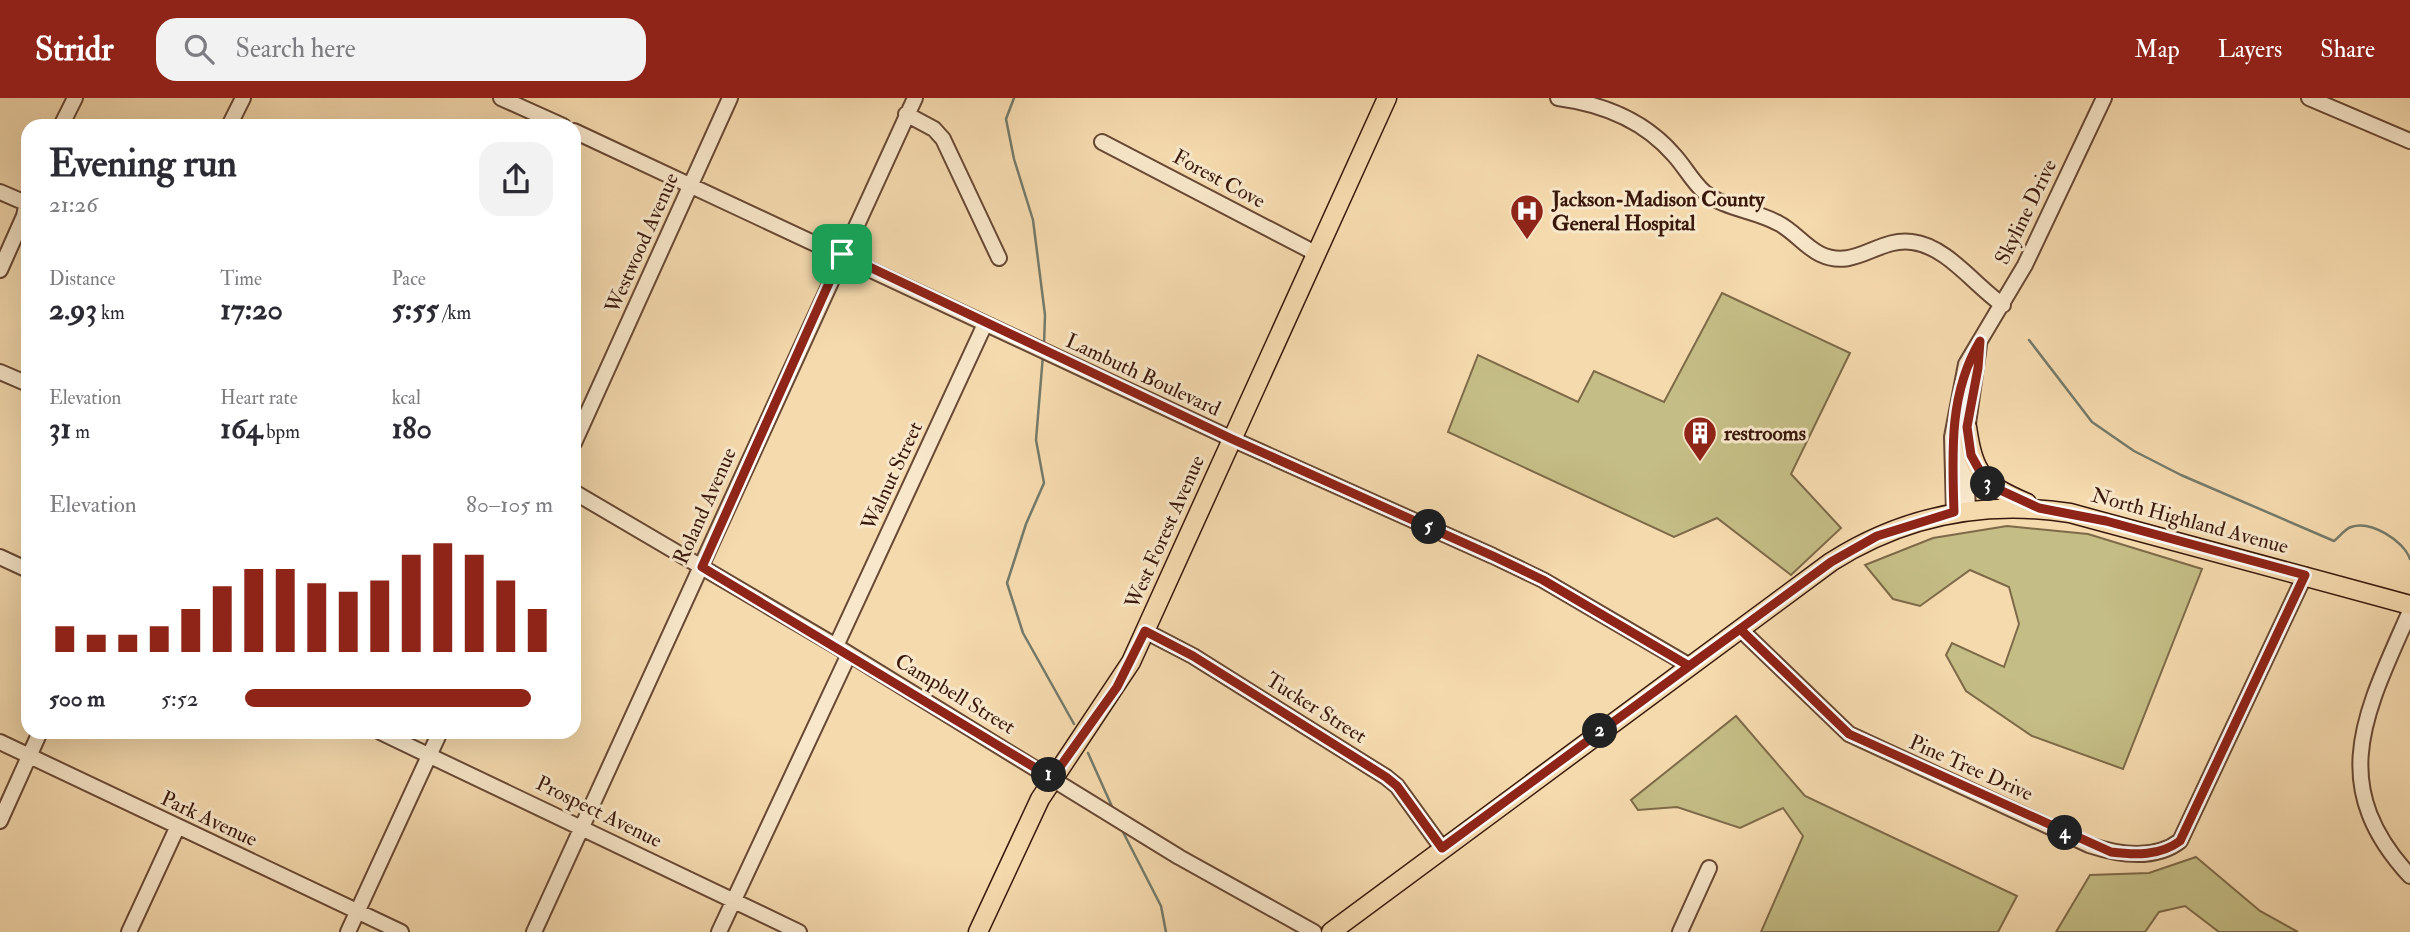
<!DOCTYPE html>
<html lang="en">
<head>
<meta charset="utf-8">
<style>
	body { margin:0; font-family:"IM FELL Double Pica",serif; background:#f2f2f3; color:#2b2b33; height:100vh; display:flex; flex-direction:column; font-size:26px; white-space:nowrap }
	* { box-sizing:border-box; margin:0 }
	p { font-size:23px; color:#7c7c81 }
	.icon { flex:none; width:38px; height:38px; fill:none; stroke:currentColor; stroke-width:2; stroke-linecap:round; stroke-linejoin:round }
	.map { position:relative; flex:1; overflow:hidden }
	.details { position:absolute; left:21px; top:21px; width:560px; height:620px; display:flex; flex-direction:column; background:#fff; border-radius:21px; box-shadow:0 7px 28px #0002 }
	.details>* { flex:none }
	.pin { position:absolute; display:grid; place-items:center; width:60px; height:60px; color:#fff; margin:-30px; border-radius:14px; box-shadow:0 4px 10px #0006 }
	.km { position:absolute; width:35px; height:35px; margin:-18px; border-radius:50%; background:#222; color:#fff; font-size:19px; line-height:35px; text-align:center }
	.round { display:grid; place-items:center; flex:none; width:74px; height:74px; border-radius:21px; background:#f2f2f3 }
	.summary { display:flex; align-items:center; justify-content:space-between; height:119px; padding:0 28px }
	h1 { font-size:38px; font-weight:800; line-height:52px }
	.metrics { display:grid; grid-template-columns:repeat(3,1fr); gap:10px; height:119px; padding:7px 28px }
	.metrics div { display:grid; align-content:center }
	.metrics b { font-size:30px; font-weight:800 }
	.metrics small { font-size:19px; font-weight:400 }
	.metrics p { font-size:19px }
	.chart { height:196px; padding:14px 28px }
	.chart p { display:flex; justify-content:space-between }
	.chart svg { width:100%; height:126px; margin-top:7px; stroke:#8f2418; stroke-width:6 }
	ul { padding:0 28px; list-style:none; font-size:23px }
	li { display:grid; grid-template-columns:112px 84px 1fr; align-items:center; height:52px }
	li i { height:18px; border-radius:9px; background:#8f2418 }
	header { display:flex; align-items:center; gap:42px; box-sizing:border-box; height:98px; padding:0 35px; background:#8f2418; color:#fff }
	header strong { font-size:33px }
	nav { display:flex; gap:38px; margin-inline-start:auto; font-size:24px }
	.search { width:490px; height:63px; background:#f2f2f3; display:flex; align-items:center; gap:18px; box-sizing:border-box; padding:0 24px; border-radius:21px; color:#7c7c81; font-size:26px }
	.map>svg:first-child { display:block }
	.green { fill:#c4bd85; stroke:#7e6a48; stroke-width:2 }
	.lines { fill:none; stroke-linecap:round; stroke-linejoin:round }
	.stream { stroke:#747a6a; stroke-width:2.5 }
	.minor-casing { stroke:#684834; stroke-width:18 }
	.major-casing { stroke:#39180c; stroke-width:21 }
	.minor { stroke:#f8e7ca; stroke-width:14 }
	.major { stroke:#f5daae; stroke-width:18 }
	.route-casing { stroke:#fff; stroke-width:14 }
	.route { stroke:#8f2418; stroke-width:9 }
	.labels { text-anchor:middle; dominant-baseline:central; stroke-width:6; stroke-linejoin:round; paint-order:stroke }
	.street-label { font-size:21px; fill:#39180c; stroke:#f8e7ca }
	.poi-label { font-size:21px; font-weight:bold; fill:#39180c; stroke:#f8e7ca; text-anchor:start }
</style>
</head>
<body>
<header>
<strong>Stridr</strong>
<div class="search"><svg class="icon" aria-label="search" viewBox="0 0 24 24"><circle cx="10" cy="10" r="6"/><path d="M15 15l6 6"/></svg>Search here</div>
<nav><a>Map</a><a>Layers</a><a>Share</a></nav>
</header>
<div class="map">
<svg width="2410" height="834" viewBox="0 0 2410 834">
	<rect width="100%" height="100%" fill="#f5daae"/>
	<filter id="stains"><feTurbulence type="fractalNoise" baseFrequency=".00286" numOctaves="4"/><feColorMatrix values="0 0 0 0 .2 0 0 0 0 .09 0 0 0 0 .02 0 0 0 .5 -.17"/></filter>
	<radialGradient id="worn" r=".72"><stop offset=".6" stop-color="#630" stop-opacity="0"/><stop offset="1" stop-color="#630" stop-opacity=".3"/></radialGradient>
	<path class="green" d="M 1722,195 L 1850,255 L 1791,376 L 1841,430 L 1791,477 L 1717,420 L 1674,439 L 1448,334 L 1478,257 L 1578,304 L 1594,273 L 1664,304 Z
		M 2007,428 L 2088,436 L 2202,471 L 2123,671 L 2032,638 L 1966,593 L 1946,557 L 1952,545 L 2004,569 L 2019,526 L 2009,489 L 1970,472 L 1920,508 L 1893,501 L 1865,467 L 1933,440 Z
		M 1736,618 L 1805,698 L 2017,798 L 1998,834 L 1761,834 L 1803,738 L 1783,710 L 1740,730 L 1677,709 L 1638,712 L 1631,702 Z
		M 2196,759 L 2260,813 L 2298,834 L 2219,834 L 2185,808 L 2159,814 L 2145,834 L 2056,834 L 2090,777 L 2149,775 Z"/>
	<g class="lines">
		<path class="stream" d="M 1014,0 L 1006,21 L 1014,61 L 1033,122 L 1045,217 L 1044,247
			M 2029,242 L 2092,324 L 2134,353 L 2181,377 L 2334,443 C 2339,439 2345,431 2351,429 C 2371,422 2404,443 2410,461
			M 1043,257 L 1036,342 L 1044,385 L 1026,426 L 1007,485 L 1023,535 L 1074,626
			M 1088,655 L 1114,713
			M 1122,732 L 1161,808 L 1166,834"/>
		<g class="minor-casing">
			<path id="minor" d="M 501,0 L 563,28
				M 1558,0 C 1603,6 1644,22 1674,57 C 1685,69 1692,83 1704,94 C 1725,111 1754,112 1778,125 C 1794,133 1804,148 1820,156 C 1855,173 1878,139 1912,144 C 1947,148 1975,188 2003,207
				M 2309,0 L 2410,43
				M 906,16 L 934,31 L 943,41 L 999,160
				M 61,28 L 75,0
				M 229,28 L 243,0
				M 574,33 L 1232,341 L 1493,458 L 1543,482 L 1690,568
				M 1102,44 L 1317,156
				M 0,94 L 28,106
				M 0,172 L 24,118 L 28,99
				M 0,274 L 28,286
				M 574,345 L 730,0
				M 574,394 L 836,548 L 1179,759 L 1314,834
				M 1968,412 L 1965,347 L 1979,247
				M 1954,414 L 1952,339 L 1966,266 L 2025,167 L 2104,0
				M 0,459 L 28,472
				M 2410,513 C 2367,612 2324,685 2410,778
				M 1740,531 L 1849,636 L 2089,747 C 2119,757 2154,763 2180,743 L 2305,477
				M 1145,533 L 1193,558 L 1386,679 L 1397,688 L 1442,750
				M 836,548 L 985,226
				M 380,634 L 799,834
				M 0,644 L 401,834
				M 0,723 L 40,634
				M 129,834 L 177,730
				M 348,834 L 440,634
				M 534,834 L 915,0
				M 719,834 L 849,556
				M 1680,834 L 1709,770"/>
		</g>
		<g class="major-casing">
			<path id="major" d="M 1967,329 C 1974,377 1983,386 2027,405
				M 978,834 L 1040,701 L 1131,564 L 1387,0
				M 1331,834 L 1831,464 C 1905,417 1984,402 2070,415 L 2410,507"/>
		</g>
		<use href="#minor" class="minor"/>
		<use href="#major" class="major"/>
	</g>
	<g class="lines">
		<g class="route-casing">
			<path id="route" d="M 842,156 L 702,469 L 1052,680 L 1117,589 L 1145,533 L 1193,558 L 1386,679 L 1397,688 L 1442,750 L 1831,464 L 1877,438 L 1954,414 C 1952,354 1949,295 1980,243 L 1978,270 L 1967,329 L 1971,357 L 1987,386 L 2039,410 L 2106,423 L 2305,477 L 2180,743 C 2160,758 2135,757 2111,754 L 1849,636 L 1740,531 L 1689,568 L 1543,482 L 1493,458 L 1232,341 L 842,156"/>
		</g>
		<use href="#route" class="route"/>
	</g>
	<defs>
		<g id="hospital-pin" transform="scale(1.75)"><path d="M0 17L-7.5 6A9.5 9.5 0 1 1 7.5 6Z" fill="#8f2418" stroke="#f8e7ca"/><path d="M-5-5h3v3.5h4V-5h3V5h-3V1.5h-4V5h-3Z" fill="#fff"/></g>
		<g id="building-pin" transform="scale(1.75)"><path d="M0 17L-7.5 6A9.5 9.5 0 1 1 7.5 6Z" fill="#8f2418" stroke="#f8e7ca"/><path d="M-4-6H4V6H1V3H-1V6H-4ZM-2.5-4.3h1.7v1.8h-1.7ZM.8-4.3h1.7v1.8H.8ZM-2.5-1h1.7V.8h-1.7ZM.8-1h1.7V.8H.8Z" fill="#fff"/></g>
	</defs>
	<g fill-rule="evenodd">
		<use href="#hospital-pin" x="1527" y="113"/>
		<use href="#building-pin" x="1700" y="335"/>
	</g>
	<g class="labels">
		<g class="street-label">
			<text transform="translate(1219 81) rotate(28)">Forest Cove</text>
			<text transform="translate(2026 114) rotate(-64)">Skyline Drive</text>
			<text transform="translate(642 145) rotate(-66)">Westwood Avenue</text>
			<text transform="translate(1143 277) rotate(25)">Lambuth Boulevard</text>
			<text transform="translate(892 378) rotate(-65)">Walnut Street</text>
			<text transform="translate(705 408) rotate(-66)">Roland Avenue</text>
			<text transform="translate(2190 423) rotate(15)">North Highland Avenue</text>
			<text transform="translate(1165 434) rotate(-66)">West Forest Avenue</text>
			<text transform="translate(955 596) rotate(31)">Campbell Street</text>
			<text transform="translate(1316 610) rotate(32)">Tucker Street</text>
			<text transform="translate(1971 670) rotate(24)">Pine Tree Drive</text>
			<text transform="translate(599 714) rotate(26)">Prospect Avenue</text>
			<text transform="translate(209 721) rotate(25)">Park Avenue</text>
		</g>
		<g class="poi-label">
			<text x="1552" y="101">Jackson-Madison County<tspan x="1552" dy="24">General Hospital</tspan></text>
			<text x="1724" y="335">restrooms</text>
		</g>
	</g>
	<rect width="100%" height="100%" filter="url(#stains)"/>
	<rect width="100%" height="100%" fill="url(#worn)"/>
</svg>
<div class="pin" style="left:842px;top:156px;background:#1e9e55"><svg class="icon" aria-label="arrive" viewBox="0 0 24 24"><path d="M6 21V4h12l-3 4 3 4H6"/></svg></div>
<b class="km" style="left:1049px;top:677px">1</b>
<b class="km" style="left:1600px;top:633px">2</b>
<b class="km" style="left:1988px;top:386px">3</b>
<b class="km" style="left:2065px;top:735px">4</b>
<b class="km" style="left:1429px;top:429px">5</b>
<section class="details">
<div class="summary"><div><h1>Evening run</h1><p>21:26</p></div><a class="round"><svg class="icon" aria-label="share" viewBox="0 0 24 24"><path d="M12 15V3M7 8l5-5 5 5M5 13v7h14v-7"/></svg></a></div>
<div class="metrics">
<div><p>Distance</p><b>2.93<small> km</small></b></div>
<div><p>Time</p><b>17:20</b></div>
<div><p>Pace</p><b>5:55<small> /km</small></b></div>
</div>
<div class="metrics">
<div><p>Elevation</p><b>31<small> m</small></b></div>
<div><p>Heart rate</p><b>164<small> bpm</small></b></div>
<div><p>kcal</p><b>180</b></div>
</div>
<div class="chart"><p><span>Elevation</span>80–105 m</p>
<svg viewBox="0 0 160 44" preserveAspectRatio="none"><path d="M5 44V35M15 44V38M25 44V38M35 44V35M45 44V29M55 44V21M65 44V15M75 44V15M85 44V20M95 44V23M105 44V19M115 44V10M125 44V6M135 44V10M145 44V19M155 44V29"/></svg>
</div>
<ul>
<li><b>500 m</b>5:52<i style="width:93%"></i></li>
</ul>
</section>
</div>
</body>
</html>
